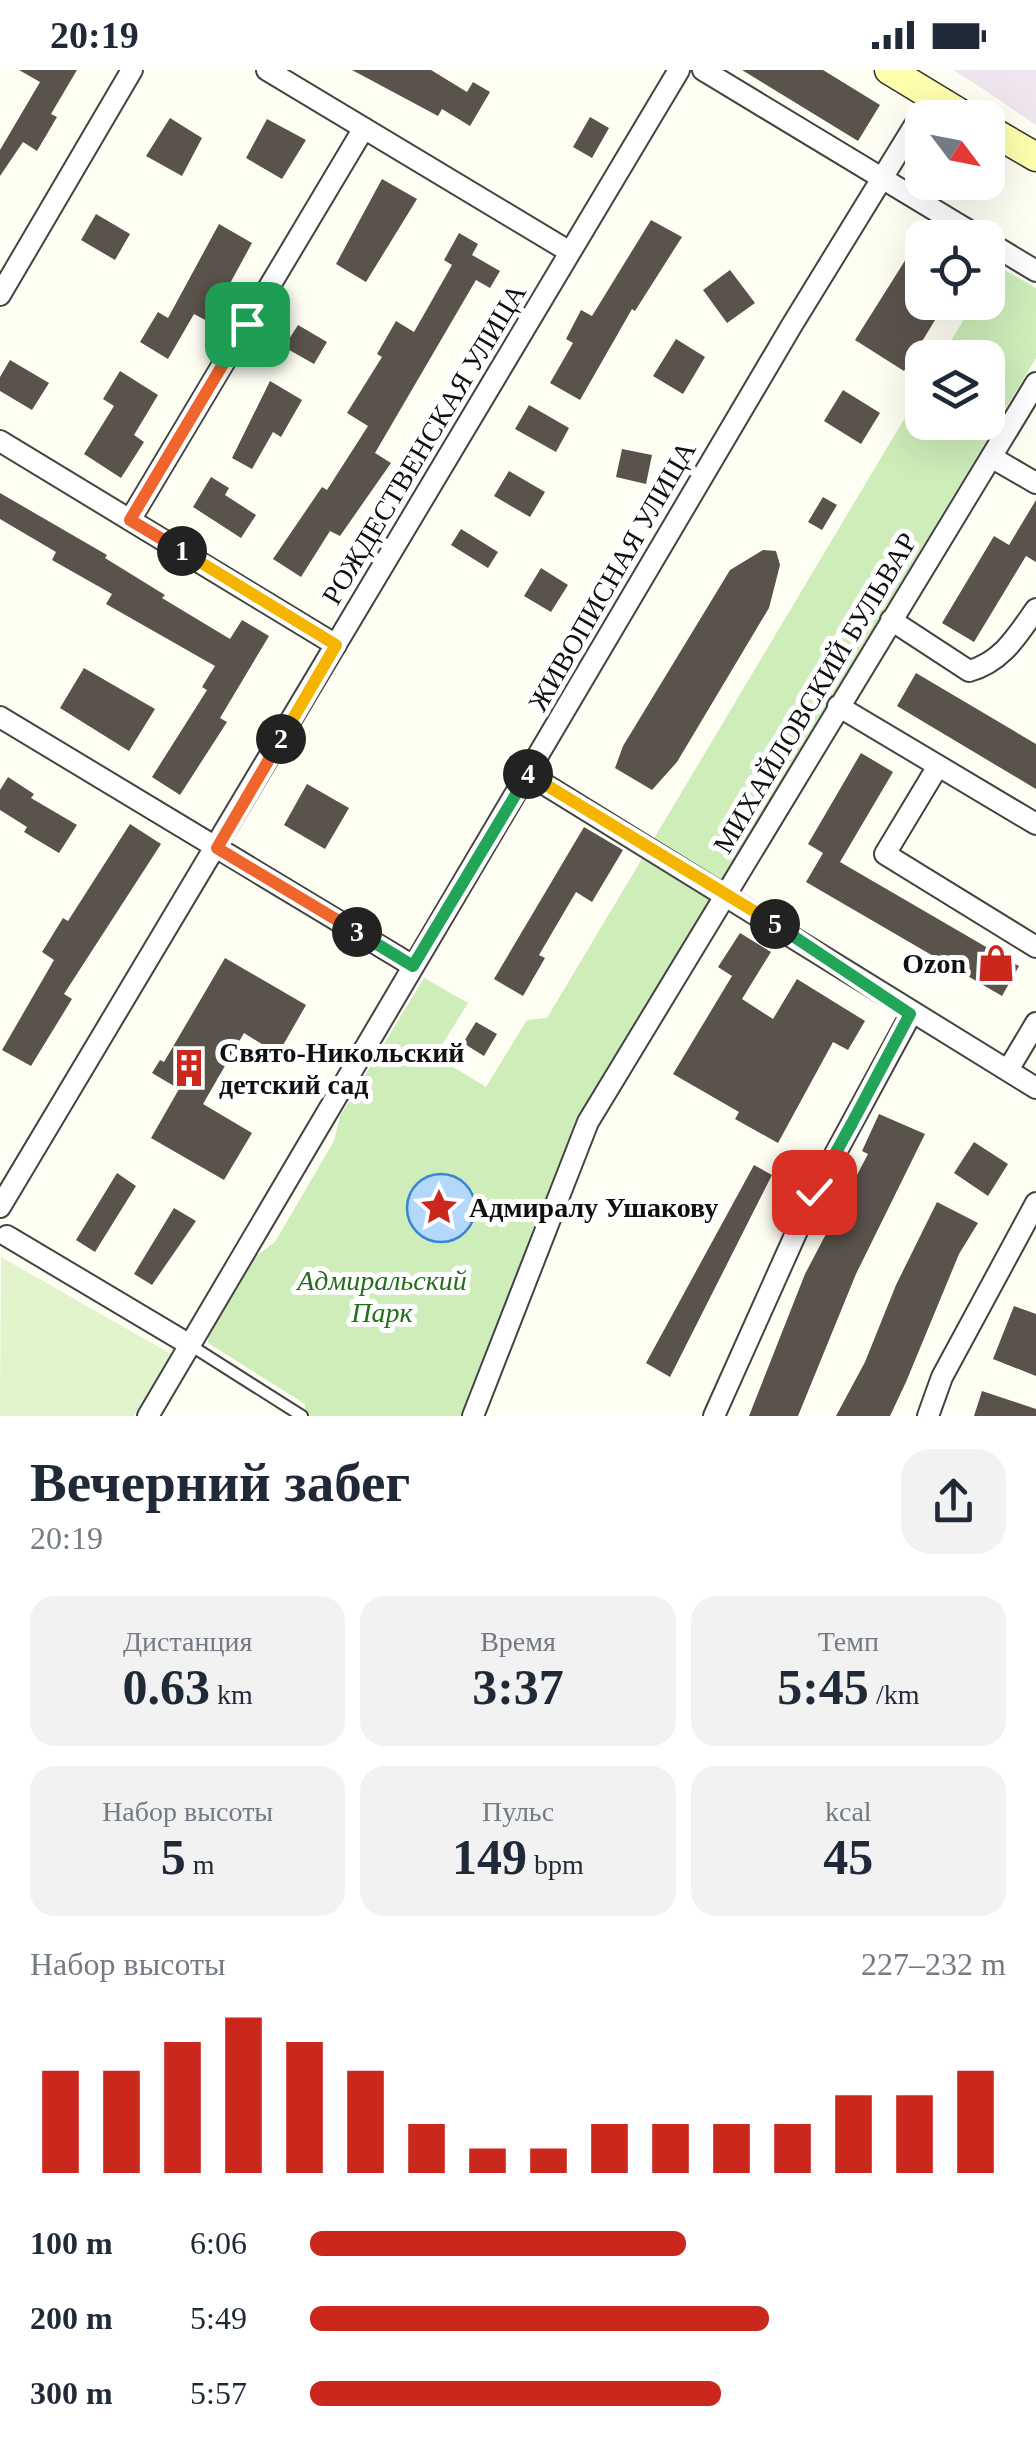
<!DOCTYPE html>
<html lang="ru">
<head>
<meta charset="utf-8">
<style>
	body { margin:0; font-family:"Times New Roman",serif; background:#f2f2f3; color:#1f2937; height:100vh; display:flex; flex-direction:column; font-size:38px; white-space:nowrap }
	* { box-sizing:border-box; margin:0 }
	p { font-size:32px; color:#747a83 }
	.icon { flex:none; width:55px; height:55px; fill:none; stroke:currentColor; stroke-width:2; stroke-linecap:round; stroke-linejoin:round }
	.map { position:relative; height:1346px; overflow:hidden }
	.drawer { display:flex; flex-direction:column; background:#fff; flex:1 }
	.drawer>* { flex:none }
	.needle { width:65px; rotate:122deg }
	.buttons { position:absolute; left:905px; top:30px; display:grid; gap:20px }
	.buttons a { display:grid; place-items:center; width:100px; height:100px; border-radius:20px; background:#fff; box-shadow:0 10px 40px #0002; font-size:50px }
	.pin { position:absolute; display:grid; place-items:center; width:85px; height:85px; color:#fff; margin:-42px; border-radius:20px; box-shadow:0 5px 15px #0006 }
	.km { position:absolute; width:50px; height:50px; margin:-25px; border-radius:50%; background:#222; color:#fff; font-size:28px; line-height:50px; text-align:center }
	.round { display:grid; place-items:center; flex:none; width:105px; height:105px; border-radius:30px; background:#f2f2f3 }
	.headline { display:flex; align-items:center; justify-content:space-between; height:170px; padding:0 30px }
	h1 { font-size:55px; font-weight:700; line-height:75px }
	.metrics { display:grid; grid-template-columns:repeat(3,1fr); gap:15px; height:170px; padding:10px 30px }
	.metrics div { display:grid; align-content:center; border-radius:25px; background:#f2f2f3; text-align:center }
	.metrics b { font-size:50px; font-weight:700 }
	.metrics small { font-size:28px; font-weight:400 }
	.metrics p { font-size:28px }
	.chart { height:280px; padding:20px 30px }
	.chart p { display:flex; justify-content:space-between }
	.chart svg { width:100%; height:180px; margin-top:10px; stroke:#cb281d; stroke-width:6 }
	ul { padding:0 30px; list-style:none; font-size:32px }
	li { display:grid; grid-template-columns:160px 120px 1fr; align-items:center; height:75px }
	li i { height:25px; border-radius:12px; background:#cb281d }
	.status { display:flex; justify-content:space-between; align-items:center; height:70px; padding:0 50px; background:#fff; direction:ltr }
	.status svg { height:28px; fill:currentColor }
	.map>svg:first-child { display:block }
	.industrial { fill:#efe5ef }
	.green { fill:#ceedb9 }
	.pitch { fill:#e1f4cc }
	.water { fill:#b4d8fa; stroke:#3685d6; stroke-width:2.5 }
	.building { fill:#5a534c }
	.lines { fill:none; stroke-linecap:round; stroke-linejoin:round }
	.service-casing { stroke:#434343; stroke-width:14 }
	.minor-casing { stroke:#434343; stroke-width:24 }
	.secondary-casing { stroke:#323232; stroke-width:31 }
	.service { stroke:#fff; stroke-width:10 }
	.minor { stroke:#fff; stroke-width:20 }
	.secondary { stroke:#ffffae; stroke-width:28 }
	.split-1-casing { stroke:#fff; stroke-width:20 }
	.split-2-casing { stroke:#fff; stroke-width:20 }
	.split-3-casing { stroke:#fff; stroke-width:20 }
	.split-4-casing { stroke:#fff; stroke-width:20 }
	.split-5-casing { stroke:#fff; stroke-width:20 }
	.split-6-casing { stroke:#fff; stroke-width:20 }
	.split-7-casing { stroke:#fff; stroke-width:20 }
	.split-1 { stroke:#f0652b; stroke-width:12 }
	.split-2 { stroke:#f5b400; stroke-width:12 }
	.split-3 { stroke:#f0652b; stroke-width:12 }
	.split-4 { stroke:#22a559; stroke-width:12 }
	.split-5 { stroke:#f5b400; stroke-width:12 }
	.split-6 { stroke:#22a559; stroke-width:12 }
	.split-7 { stroke:#22a559; stroke-width:12 }
	.labels { text-anchor:middle; dominant-baseline:central; stroke-width:10; stroke-linejoin:round; paint-order:stroke }
	.street-label { font-size:28px; fill:#101010; stroke:#fff }
	.poi-label { font-size:28px; font-weight:bold; fill:#101010; stroke:#fff; text-anchor:start }
	.park-label { font-size:28px; font-style:italic; fill:#236e1b; stroke:#fff }
</style>
</head>
<body>
<div class="status"><b>20:19</b><svg viewBox="0 0 49 12"><path d="M0 12V9h3v3zM5 12V6h3v6zM10 12V3h3v9zM15 12V0h3v12zM26 1h20v11H26zM47 4h2v5h-2z"/></svg></div>
<div class="map">
<svg width="1036" height="1346" viewBox="0 0 1036 1346">
	<rect width="100%" height="100%" fill="#fffef3"/>
	<path class="industrial" d="M 953,0 L 1036,0 L 1036,55 L 977,15 Z"/>
	<path class="green" d="M 996,195 L 1036,218 L 1036,288 L 582,1043 L 467,1346 L 304,1346 L 305,1334 L 208,1273 L 208,1267 L 256,1186 L 275,1172 L 334,1071 L 340,1046 L 424,908 L 468,933 L 435,986 L 486,1017 L 527,950 L 547,948 L 922,319 L 922,352 L 988,352 L 988,288 L 941,287 L 974,233 L 988,232 L 988,210 Z"/>
	<path class="pitch" d="M 1,1187 L 171,1284 L 134,1346 L 0,1346 Z"/>
	<path class="water" d="M407 1138a34 34 0 1 1 68 0a34 34 0 1 1-68 0Z"/>
	<path class="building" d="M 19,0 L 77,0 L 51,44 L 57,47 L 37,81 L 23,72 L 0,106 L 0,80 L 40,12 Z
		M 352,0 L 431,0 L 467,22 L 473,12 L 490,22 L 470,56 L 442,39 L 438,46 Z
		M 742,0 L 823,0 L 880,35 L 858,71 Z
		M 590,47 L 609,58 L 592,88 L 573,77 Z
		M 170,48 L 202,68 L 182,106 L 146,86 Z
		M 267,49 L 306,70 L 282,109 L 246,88 Z
		M 382,109 L 417,129 L 366,212 L 336,194 Z
		M 96,144 L 130,164 L 115,190 L 81,170 Z
		M 651,150 L 682,167 L 635,241 L 632,239 L 580,330 L 550,313 L 573,273 L 566,269 L 581,240 L 592,246 Z
		M 219,154 L 252,173 L 209,252 L 194,244 L 168,289 L 140,272 L 158,242 L 168,248 Z
		M 459,163 L 478,174 L 472,185 L 500,201 L 490,218 L 476,210 L 375,383 L 391,393 L 340,466 L 330,461 L 301,507 L 273,489 L 322,417 L 327,420 L 368,356 L 347,343 L 382,287 L 377,284 L 396,251 L 414,262 L 452,195 L 444,190 Z
		M 906,189 L 922,199 L 922,232 L 946,232 L 904,301 L 855,270 Z
		M 730,200 L 755,233 L 727,253 L 703,220 Z
		M 298,255 L 327,272 L 314,294 L 284,277 Z
		M 676,269 L 705,287 L 683,324 L 653,306 Z
		M 10,290 L 49,313 L 32,340 L 0,321 L 0,307 Z
		M 120,301 L 158,325 L 134,365 L 144,372 L 121,408 L 84,384 L 114,336 L 103,329 Z
		M 270,311 L 302,330 L 281,367 L 273,362 L 252,399 L 232,388 Z
		M 843,320 L 880,343 L 861,374 L 824,351 Z
		M 529,335 L 569,358 L 556,382 L 515,359 Z
		M 622,379 L 652,385 L 646,414 L 616,407 Z
		M 509,401 L 545,422 L 530,447 L 494,426 Z
		M 211,407 L 229,418 L 225,425 L 256,445 L 241,468 L 193,437 Z
		M 0,423 L 107,485 L 105,488 L 165,525 L 162,528 L 230,569 L 242,550 L 269,566 L 220,648 L 227,652 L 180,725 L 152,707 L 207,620 L 202,617 L 215,596 L 106,534 L 112,524 L 52,490 L 56,482 L 0,449 Z
		M 823,427 L 837,435 L 822,460 L 808,452 Z
		M 1036,430 L 1036,492 L 1026,486 L 974,572 L 942,553 L 994,466 L 1009,475 Z
		M 461,459 L 498,482 L 488,498 L 451,475 Z
		M 763,480 L 776,481 L 780,495 L 769,538 L 677,692 L 652,720 L 615,698 L 623,676 L 730,500 Z
		M 541,498 L 568,515 L 551,542 L 524,526 Z
		M 84,598 L 155,639 L 129,681 L 60,638 Z
		M 916,603 L 1036,674 L 1036,719 L 897,636 Z
		M 861,683 L 893,702 L 840,792 L 1019,896 L 1002,926 L 806,812 L 823,783 L 808,774 Z
		M 8,707 L 34,724 L 31,728 L 77,755 L 59,783 L 24,762 L 27,757 L 0,740 L 0,720 Z
		M 307,714 L 349,738 L 325,779 L 284,755 Z
		M 130,754 L 161,774 L 64,924 L 72,929 L 31,996 L 2,980 L 54,890 L 42,882 L 63,848 L 68,851 Z
		M 584,757 L 623,780 L 592,832 L 576,822 L 539,885 L 545,888 L 523,926 L 494,909 Z
		M 740,863 L 771,882 L 742,929 L 773,949 L 797,909 L 865,951 L 848,980 L 833,972 L 778,1073 L 735,1049 L 739,1042 L 673,1004 L 732,906 L 718,897 Z
		M 225,888 L 306,935 L 278,984 L 244,963 L 203,1034 L 252,1063 L 224,1110 L 151,1068 L 179,1019 L 152,1003 L 160,990 L 164,992 Z
		M 476,952 L 497,964 L 484,986 L 463,973 Z
		M 879,1044 L 925,1064 L 856,1204 L 798,1346 L 749,1346 L 805,1204 L 868,1084 L 862,1081 Z
		M 974,1072 L 1008,1094 L 988,1126 L 954,1103 Z
		M 754,1095 L 772,1105 L 670,1307 L 646,1293 Z
		M 117,1103 L 136,1116 L 95,1182 L 76,1170 Z
		M 937,1132 L 978,1153 L 959,1184 L 906,1312 L 890,1346 L 836,1346 L 865,1292 L 896,1215 Z
		M 174,1138 L 196,1151 L 152,1215 L 134,1204 Z
		M 1014,1236 L 1036,1244 L 1036,1306 L 993,1289 Z
		M 982,1321 L 1036,1339 L 1036,1346 L 974,1346 Z"/>
	<g class="lines">
		<g class="service-casing">
			<path id="service" d="M 190,1275 L 302,1346"/>
		</g>
		<g class="minor-casing">
			<path id="minor" d="M 267,0 L 570,182
				M 703,0 L 981,168
				M 988,172 L 1036,201
				M 0,225 L 132,0
				M 0,371 L 336,575
				M 991,387 L 1036,413
				M 130,450 L 364,58
				M 891,550 L 969,601 C 1002,592 1017,566 1036,539
				M 838,636 L 1036,754
				M 0,647 L 413,896
				M 938,696 L 885,784 L 1036,877
				M 528,704 L 1036,1018
				M 1008,1000 L 1036,953
				M 0,1137 L 679,0
				M 7,1166 L 190,1275
				M 148,1346 L 792,255 L 932,27
				M 473,1346 L 588,1052 L 1036,313
				M 714,1346 L 814,1123 L 911,944
				M 928,1346 L 942,1307 L 1036,1133"/>
		</g>
		<g class="secondary-casing">
			<path id="secondary" d="M 889,0 L 968,48
				M 988,59 L 1036,87"/>
		</g>
		<use href="#service" class="service"/>
		<use href="#minor" class="minor"/>
		<use href="#secondary" class="secondary"/>
	</g>
	<g class="lines">
		<g class="split-1-casing">
			<path id="split-1" d="M 182,481 L 130,450 L 247,254"/>
		</g>
		<g class="split-2-casing">
			<path id="split-2" d="M 182,481 L 336,575 L 281,669"/>
		</g>
		<g class="split-3-casing">
			<path id="split-3" d="M 281,669 L 217,778 L 357,862"/>
		</g>
		<g class="split-4-casing">
			<path id="split-4" d="M 357,862 L 413,896 L 528,704"/>
		</g>
		<g class="split-5-casing">
			<path id="split-5" d="M 528,704 L 775,854"/>
		</g>
		<g class="split-6-casing">
			<path id="split-6" d="M 775,854 L 910,944 L 851,1055"/>
		</g>
		<g class="split-7-casing">
			<path id="split-7" d="M 814,1122 L 851,1055"/>
		</g>
		<use href="#split-1" class="split-1"/>
		<use href="#split-2" class="split-2"/>
		<use href="#split-3" class="split-3"/>
		<use href="#split-4" class="split-4"/>
		<use href="#split-5" class="split-5"/>
		<use href="#split-6" class="split-6"/>
		<use href="#split-7" class="split-7"/>
	</g>
	<defs>
		<g id="shop-bare" transform="scale(3)"><path d="M-5-2.5h2.3a2.7 3.5 0 0 1 5.4 0H5L5.5 6h-11ZM-1.5-2.5h3a1.5 2.3 0 0 0-3 0Z" fill="#cb281d" stroke="#fff" stroke-width="2.5" paint-order="stroke"/></g>
		<g id="building-bare" transform="scale(3)"><path d="M-4-6H4V6H1V3H-1V6H-4ZM-2.5-4.3h1.7v1.8h-1.7ZM.8-4.3h1.7v1.8H.8ZM-2.5-1h1.7V.8h-1.7ZM.8-1h1.7V.8H.8Z" fill="#cb281d" stroke="#fff" stroke-width="2.5" paint-order="stroke"/></g>
		<g id="sight-bare" transform="scale(3)"><path d="M0-6L1.8-2.2L6-1.7L2.9 1.2L3.7 5.4L0 3.3L-3.7 5.4L-2.9 1.2L-6-1.7L-1.8-2.2Z" fill="#cb281d" stroke="#fff" stroke-width="2.5" paint-order="stroke"/></g>
	</defs>
	<g fill-rule="evenodd">
		<use href="#shop-bare" x="996" y="893"/>
		<use href="#building-bare" x="189" y="998"/>
		<use href="#sight-bare" x="439" y="1137"/>
	</g>
	<g class="labels">
		<g class="street-label">
			<text transform="translate(424 374) rotate(-59)">РОЖДЕСТВЕНСКАЯ УЛИЦА</text>
			<text transform="translate(612 506) rotate(-60)">ЖИВОПИСНАЯ УЛИЦА</text>
			<text transform="translate(815 623) rotate(-59)">МИХАЙЛОВСКИЙ БУЛЬВАР</text>
		</g>
		<g class="poi-label">
			<text x="966" y="893" text-anchor="end">Ozon</text>
			<text x="219" y="982">Свято-Никольский<tspan x="219" dy="32">детский сад</tspan></text>
			<text x="469" y="1137">Адмиралу Ушакову</text>
		</g>
		<g class="park-label">
			<text x="382" y="1210">Адмиральский<tspan x="382" dy="32">Парк</tspan></text>
		</g>
	</g>
</svg>
<div class="buttons">
<a><svg class="needle" viewBox="-14 -14 28 28"><path d="M0-13l5 13h-10z" fill="#e53935"/><path d="M0 13l5-13h-10z" fill="#747a83"/></svg></a>
<a><svg class="icon" aria-label="locate" viewBox="0 0 24 24"><circle cx="12" cy="12" r="6"/><path d="M12 2v4M12 18v4M2 12h4M18 12h4"/></svg></a>
<a><svg class="icon" aria-label="layers" viewBox="0 0 24 24"><path d="M12 4l9 5-9 5-9-5zM3 14l9 5 9-5"/></svg></a>
</div>
<div class="pin" style="left:247px;top:254px;background:#1e9e55"><svg class="icon" aria-label="arrive" viewBox="0 0 24 24"><path d="M6 21V4h12l-3 4 3 4H6"/></svg></div>
<div class="pin" style="left:814px;top:1122px;background:#d93025"><svg class="icon" aria-label="check" viewBox="0 0 24 24"><path d="M5 12l5 5 9-10"/></svg></div>
<b class="km" style="left:182px;top:481px">1</b>
<b class="km" style="left:281px;top:669px">2</b>
<b class="km" style="left:357px;top:862px">3</b>
<b class="km" style="left:528px;top:704px">4</b>
<b class="km" style="left:775px;top:854px">5</b>
</div>
<section class="drawer">
<div class="headline"><div><h1>Вечерний забег</h1><p>20:19</p></div><a class="round"><svg class="icon" aria-label="share" viewBox="0 0 24 24"><path d="M12 15V3M7 8l5-5 5 5M5 13v7h14v-7"/></svg></a></div>
<div class="metrics">
<div><p>Дистанция</p><b>0.63<small> km</small></b></div>
<div><p>Время</p><b>3:37</b></div>
<div><p>Темп</p><b>5:45<small> /km</small></b></div>
</div>
<div class="metrics">
<div><p>Набор высоты</p><b>5<small> m</small></b></div>
<div><p>Пульс</p><b>149<small> bpm</small></b></div>
<div><p>kcal</p><b>45</b></div>
</div>
<div class="chart"><p><span>Набор высоты</span>227–232 m</p>
<svg viewBox="0 0 160 44" preserveAspectRatio="none"><path d="M5 44V19M15 44V19M25 44V12M35 44V6M45 44V12M55 44V19M65 44V32M75 44V38M85 44V38M95 44V32M105 44V32M115 44V32M125 44V32M135 44V25M145 44V25M155 44V19"/></svg>
</div>
<ul>
<li><b>100 m</b>6:06<i style="width:54%"></i></li>
<li><b>200 m</b>5:49<i style="width:66%"></i></li>
<li><b>300 m</b>5:57<i style="width:59%"></i></li>
</ul>
</section>
</body>
</html>
